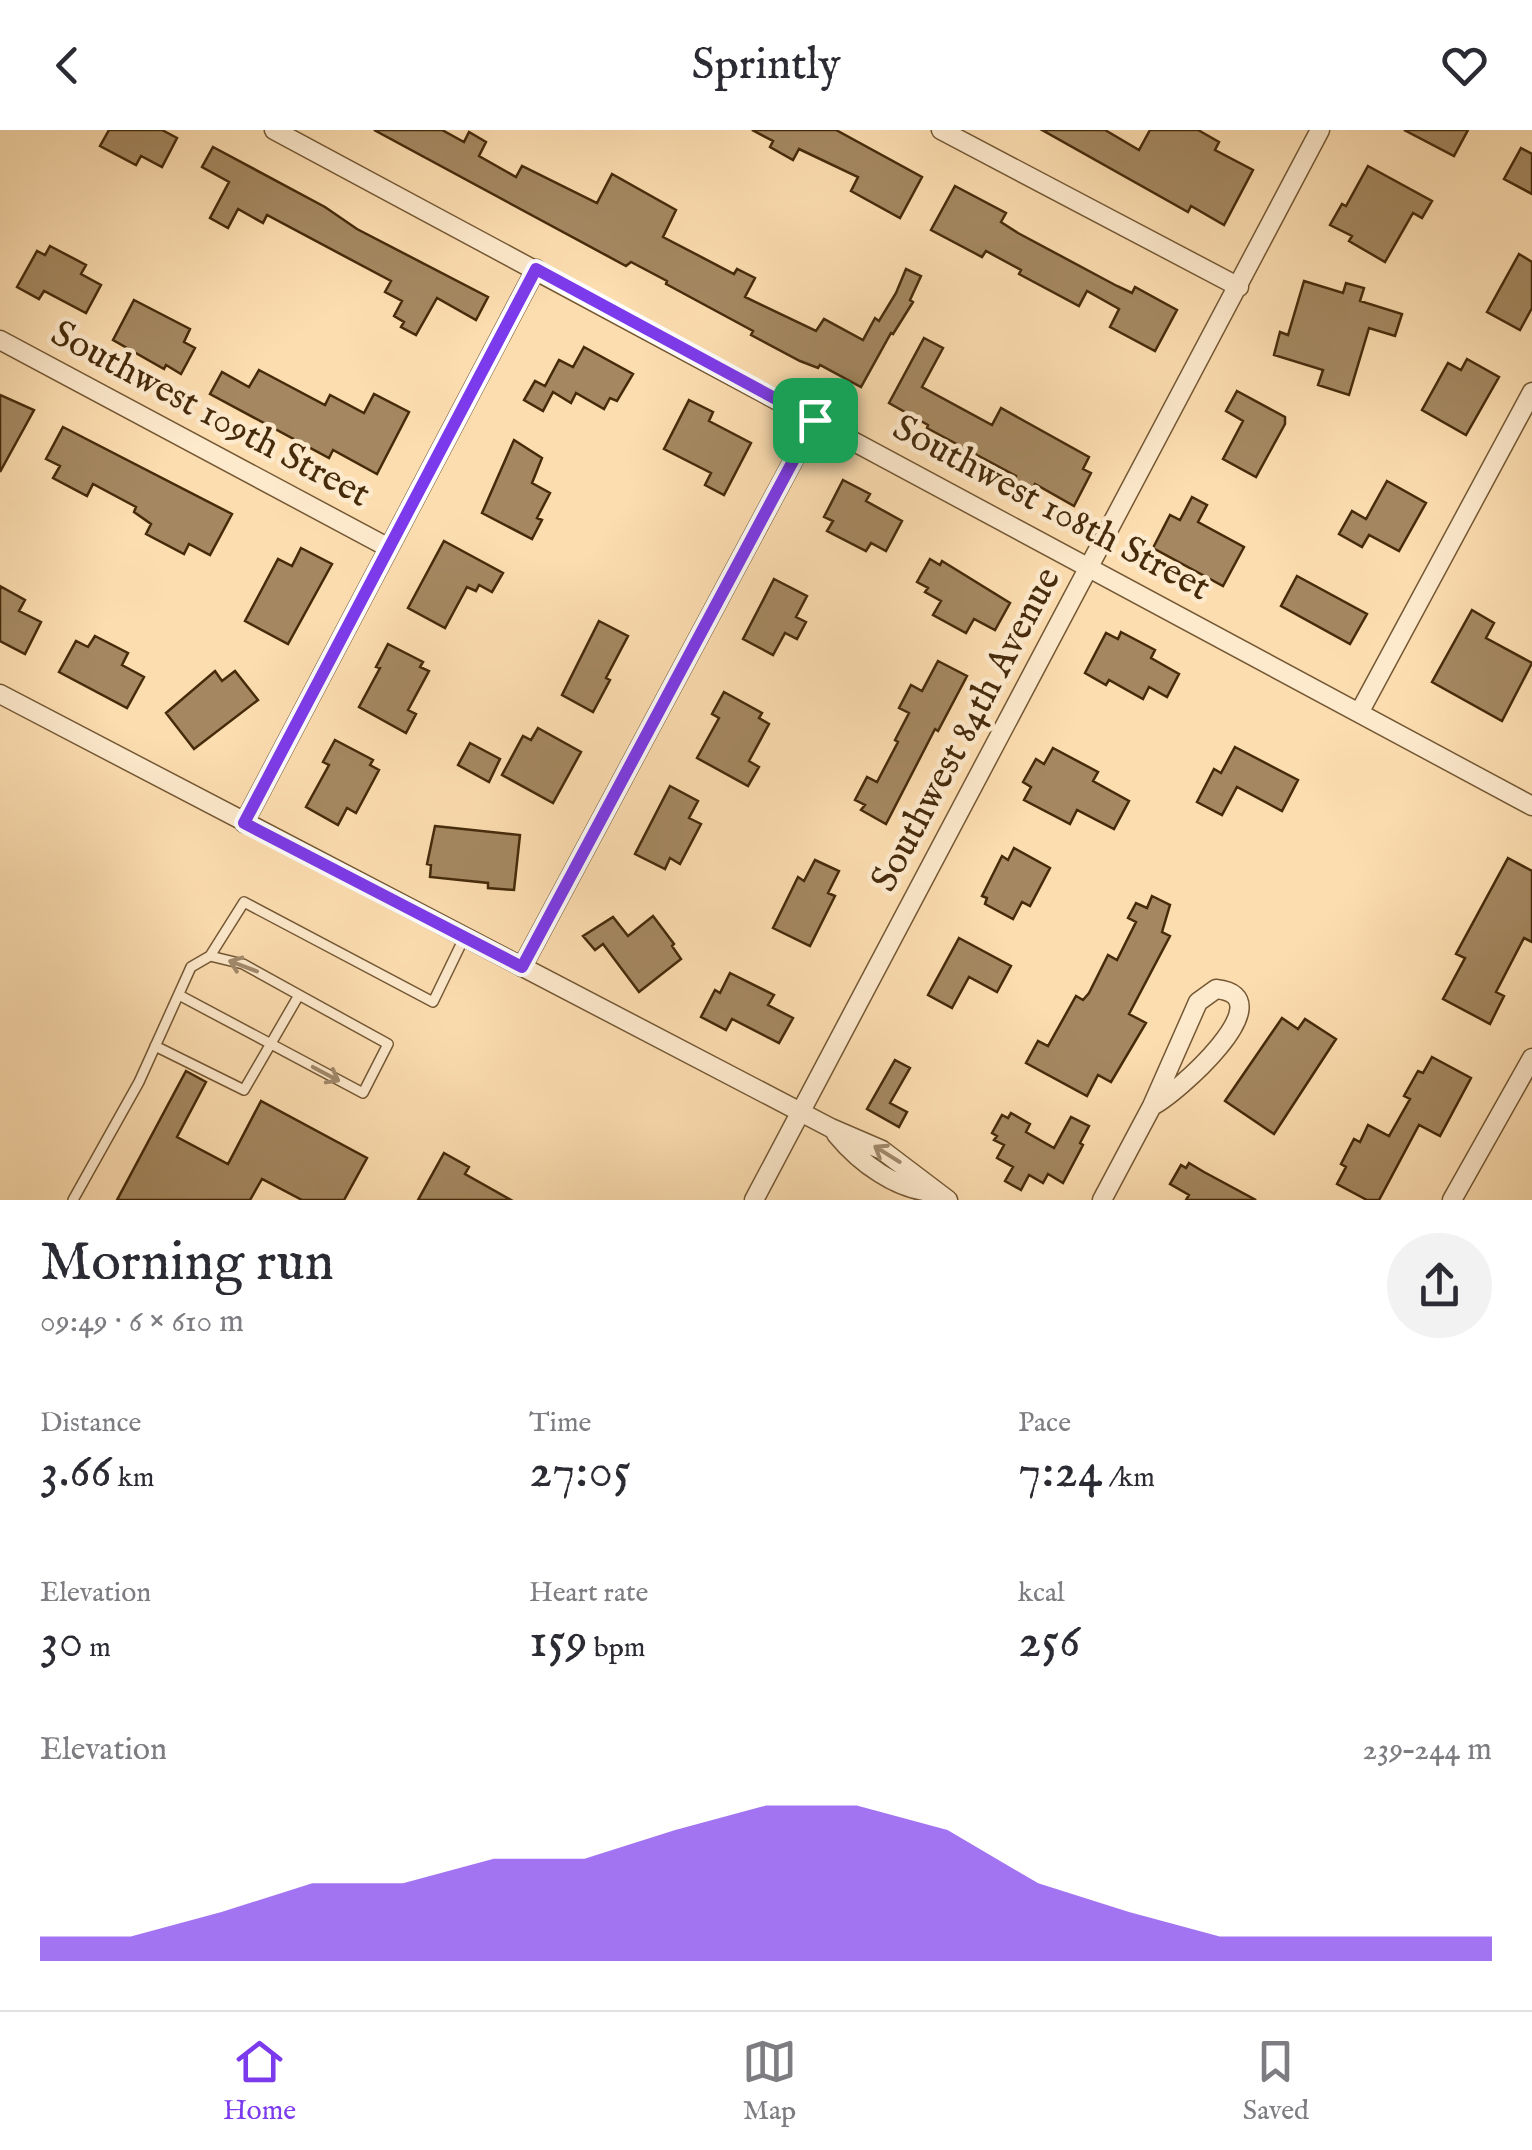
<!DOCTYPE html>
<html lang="en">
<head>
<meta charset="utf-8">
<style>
	body { margin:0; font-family:"IM FELL English",serif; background:#f2f2f3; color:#2b2b33; height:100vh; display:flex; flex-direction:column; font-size:38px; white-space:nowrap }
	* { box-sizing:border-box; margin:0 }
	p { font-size:32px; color:#7c7c81 }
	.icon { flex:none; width:55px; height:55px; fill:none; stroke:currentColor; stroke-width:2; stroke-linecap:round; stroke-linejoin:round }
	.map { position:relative; height:1070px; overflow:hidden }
	.details { display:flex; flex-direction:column; background:#fff; flex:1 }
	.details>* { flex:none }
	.pin { position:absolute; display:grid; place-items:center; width:85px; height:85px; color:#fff; margin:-42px; border-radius:20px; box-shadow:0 5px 15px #0006 }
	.round { display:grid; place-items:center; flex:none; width:105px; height:105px; border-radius:52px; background:#f2f2f3 }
	.headline { display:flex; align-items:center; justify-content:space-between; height:170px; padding:0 40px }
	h1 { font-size:55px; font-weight:600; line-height:75px }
	.metrics { display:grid; grid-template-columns:repeat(3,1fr); gap:15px; height:170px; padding:10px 40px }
	.metrics div { display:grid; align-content:center }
	.metrics b { font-size:50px; font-weight:600 }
	.metrics small { font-size:28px; font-weight:400 }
	.metrics p { font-size:28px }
	.chart { height:280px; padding:20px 40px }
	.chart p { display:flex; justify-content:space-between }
	.chart svg { width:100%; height:180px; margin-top:10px; fill:#7c3aed; opacity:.7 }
	header { display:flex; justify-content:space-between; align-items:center; height:130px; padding:0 40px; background:#fff; font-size:45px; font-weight:600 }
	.tabs { display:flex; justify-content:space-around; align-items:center; height:140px; border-top:2px solid #e1e1e2; background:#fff; font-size:28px; color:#7c7c81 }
	.tabs a { display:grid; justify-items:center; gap:5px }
	.tabs .current { color:#7c3aed }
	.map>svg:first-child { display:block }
	.building { fill:#a58861; stroke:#462b0b; stroke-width:2.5 }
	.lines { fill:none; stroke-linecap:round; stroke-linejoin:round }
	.lane-casing { stroke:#745834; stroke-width:12 }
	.street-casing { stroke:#745834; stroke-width:21 }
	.lane { stroke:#fde9cc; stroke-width:9 }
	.street { stroke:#fde9cc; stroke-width:18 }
	.oneway { stroke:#a28a6c }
	.route-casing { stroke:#fff; stroke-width:20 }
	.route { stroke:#7c3aed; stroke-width:12 }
	.labels { text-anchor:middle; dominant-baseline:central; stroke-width:9; stroke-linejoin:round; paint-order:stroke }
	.street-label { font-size:38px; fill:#462b0b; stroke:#fde9cc }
</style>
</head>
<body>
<header><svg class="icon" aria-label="back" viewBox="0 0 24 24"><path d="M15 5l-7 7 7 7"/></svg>Sprintly<svg class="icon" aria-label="heart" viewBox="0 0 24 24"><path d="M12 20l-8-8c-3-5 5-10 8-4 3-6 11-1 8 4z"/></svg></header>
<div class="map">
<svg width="1532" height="1070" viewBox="0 0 1532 1070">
	<rect width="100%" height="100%" fill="#fcddb0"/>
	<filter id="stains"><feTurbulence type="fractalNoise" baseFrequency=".002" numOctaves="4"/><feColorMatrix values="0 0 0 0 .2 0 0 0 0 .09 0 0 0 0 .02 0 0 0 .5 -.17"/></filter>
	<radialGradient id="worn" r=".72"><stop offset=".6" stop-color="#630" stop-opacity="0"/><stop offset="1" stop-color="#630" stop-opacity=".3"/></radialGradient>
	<path class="building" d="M 109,0 L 162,0 L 177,8 L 162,37 L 141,26 L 136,35 L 100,16 Z
		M 374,0 L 442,0 L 464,12 L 469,2 L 486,12 L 479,26 L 516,47 L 522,36 L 597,73 L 612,44 L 676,80 L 663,107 L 734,144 L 737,139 L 755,148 L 745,167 L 816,201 L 824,189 L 863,210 L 875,188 L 879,191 L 896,163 L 906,139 L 921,146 L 910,170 L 913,172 L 893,204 L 891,203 L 861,257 L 820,235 L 818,238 L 800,231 L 751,205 L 753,201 L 666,154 L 667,151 L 631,132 L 626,136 Z
		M 752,0 L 836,0 L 922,47 L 900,88 L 851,61 L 858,47 L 799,19 L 793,30 L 770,17 L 773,11 Z
		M 1042,0 L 1105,0 L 1139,20 L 1150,0 L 1198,0 L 1219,12 L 1215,20 L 1253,40 L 1224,95 L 1191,76 L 1188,82 Z
		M 1404,0 L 1468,0 L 1454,26 Z
		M 213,17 L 325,77 L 357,99 L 488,167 L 476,190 L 437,168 L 416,205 L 401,197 L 404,192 L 394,186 L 402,171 L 385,162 L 391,151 L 267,85 L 263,93 L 238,79 L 228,98 L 210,88 L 229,52 L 202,37 Z
		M 1521,18 L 1532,24 L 1532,64 L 1504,49 Z
		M 1368,36 L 1432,71 L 1422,88 L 1413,83 L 1385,132 L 1349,111 L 1352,106 L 1330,95 L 1342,74 L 1346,76 Z
		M 955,56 L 1006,83 L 1001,92 L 1018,103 L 1117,156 L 1132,163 L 1135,157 L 1177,180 L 1155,221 L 1110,197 L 1119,179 L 1087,161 L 1079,176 L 1019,144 L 1021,140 L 986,121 L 982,127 L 931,100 Z
		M 50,116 L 86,135 L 81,144 L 101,155 L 86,183 L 44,161 L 39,169 L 17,157 L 37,121 L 45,125 Z
		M 1519,124 L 1532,132 L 1532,178 L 1520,200 L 1487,182 Z
		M 1304,151 L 1343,163 L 1346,153 L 1364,158 L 1360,171 L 1402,184 L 1395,206 L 1369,198 L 1349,265 L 1318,255 L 1323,240 L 1274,225 L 1280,202 L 1288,205 Z
		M 134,170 L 190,199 L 184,212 L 195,218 L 181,244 L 166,235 L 164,239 L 113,210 Z
		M 924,208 L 943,218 L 922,257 L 992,295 L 1001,278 L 1089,327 L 1083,339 L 1091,343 L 1074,376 L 1035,354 L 1025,372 L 1007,362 L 1016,346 L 927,298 L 928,295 L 889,273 Z
		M 584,217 L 633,244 L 617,271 L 610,268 L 604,279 L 576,263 L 571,273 L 553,262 L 543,281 L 524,270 L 535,251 L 545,256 L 559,230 L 573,237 Z
		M 1467,229 L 1499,247 L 1466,305 L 1422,280 L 1448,233 L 1461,240 Z
		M 259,240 L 325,275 L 330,265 L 364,283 L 374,264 L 409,282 L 377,344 L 333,320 L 329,328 L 210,264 L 222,242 L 249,257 Z
		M 1237,261 L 1285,287 L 1285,294 L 1256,347 L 1223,329 L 1243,291 L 1226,281 Z
		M 0,265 L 34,280 L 0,342 Z
		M 689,270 L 713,282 L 709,291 L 751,313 L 724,365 L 705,355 L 711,343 L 664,319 Z
		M 63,297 L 232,384 L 210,425 L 189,414 L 184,424 L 146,404 L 151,394 L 134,382 L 136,377 L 93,354 L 87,366 L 53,348 L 60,336 L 46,329 Z
		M 514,310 L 542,328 L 532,353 L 550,363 L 537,388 L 542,390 L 532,409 L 482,383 Z
		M 843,350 L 870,364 L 866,371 L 902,391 L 886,421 L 871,413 L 866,421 L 827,401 L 833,391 L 824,387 Z
		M 1387,351 L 1426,373 L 1399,421 L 1369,405 L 1362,417 L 1339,404 L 1352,381 L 1366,389 Z
		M 1192,367 L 1207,375 L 1198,392 L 1244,417 L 1223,456 L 1153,418 L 1170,385 L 1180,390 Z
		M 444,411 L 503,443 L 492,462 L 479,455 L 476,461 L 467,457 L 445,498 L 408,478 Z
		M 301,418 L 332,434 L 288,514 L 245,491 L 278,429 L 292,436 Z
		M 930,429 L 940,435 L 942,431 L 1010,473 L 995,500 L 974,489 L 966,503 L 933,485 L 941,471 L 925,462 L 928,458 L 917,452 Z
		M 1297,446 L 1367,484 L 1350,514 L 1281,476 Z
		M 774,449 L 807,466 L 796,487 L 806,492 L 797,509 L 785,503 L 773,525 L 743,509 Z
		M 0,456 L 25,470 L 19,481 L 41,492 L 25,524 L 0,511 Z
		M 1472,480 L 1494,493 L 1486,508 L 1532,533 L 1502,591 L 1432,552 Z
		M 599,491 L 628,506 L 606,548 L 610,550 L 593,582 L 562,565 Z
		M 1121,502 L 1155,520 L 1151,528 L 1179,544 L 1167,567 L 1149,557 L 1143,569 L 1109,550 L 1106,555 L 1085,543 L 1106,503 L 1118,509 Z
		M 95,506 L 128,523 L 122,535 L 144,547 L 127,578 L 59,542 L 76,511 L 88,517 Z
		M 388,514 L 423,532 L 420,537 L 429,541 L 408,580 L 416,584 L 406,603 L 359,577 L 380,538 L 376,537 Z
		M 938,531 L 967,546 L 938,601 L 935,599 L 886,694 L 861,680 L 865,675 L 855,670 L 867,647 L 877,652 L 898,612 L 895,610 L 909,583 L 899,578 L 911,555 L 922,561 Z
		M 215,541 L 222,551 L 235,541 L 258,570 L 194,619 L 166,583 Z
		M 724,562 L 762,583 L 759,588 L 769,594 L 749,631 L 759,637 L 748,656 L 697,628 L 719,588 L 712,584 Z
		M 538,598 L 581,622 L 553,673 L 502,645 L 523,606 L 531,610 Z
		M 335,610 L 373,630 L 370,635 L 379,640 L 356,683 L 347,678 L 338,695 L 306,677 L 329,635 L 323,632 Z
		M 470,613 L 500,629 L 489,652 L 458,635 Z
		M 1235,617 L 1298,650 L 1282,681 L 1237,657 L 1222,685 L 1197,672 L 1214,639 L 1221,643 Z
		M 1053,618 L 1098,642 L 1093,651 L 1129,671 L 1114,699 L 1077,680 L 1070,694 L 1024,670 L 1031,657 L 1023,652 L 1036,629 L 1044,634 Z
		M 670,656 L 698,671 L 689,688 L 701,694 L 680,734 L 670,728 L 665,739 L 635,724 Z
		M 435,696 L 520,705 L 514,760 L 488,758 L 488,753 L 430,747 L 431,735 L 427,734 Z
		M 1014,718 L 1050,738 L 1030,776 L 1022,772 L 1013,789 L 985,774 L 987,768 L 982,766 L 1002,726 L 1008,730 Z
		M 1508,728 L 1532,741 L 1532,812 L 1524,808 L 1496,862 L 1504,866 L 1490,894 L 1443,869 L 1465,828 L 1456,824 Z
		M 815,730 L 839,741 L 828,763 L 835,766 L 810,816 L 773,798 L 798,747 L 804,751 Z
		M 1152,766 L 1170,775 L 1162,802 L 1170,806 L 1129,884 L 1146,893 L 1111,952 L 1098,945 L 1087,966 L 1026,933 L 1038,911 L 1048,916 L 1076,866 L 1083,870 L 1089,863 L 1108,825 L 1117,830 L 1136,792 L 1128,788 L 1136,773 L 1147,778 Z
		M 653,786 L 674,814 L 672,816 L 681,829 L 639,862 L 603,814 L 595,820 L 583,806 L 613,787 L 628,806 Z
		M 959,808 L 1011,836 L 997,862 L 969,847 L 952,878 L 928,865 Z
		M 730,843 L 774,865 L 768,875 L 793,888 L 779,913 L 732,889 L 726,900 L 701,887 L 715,860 L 720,863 Z
		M 1282,888 L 1298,899 L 1305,889 L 1336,909 L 1274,1004 L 1225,971 Z
		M 1432,927 L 1471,948 L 1440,1006 L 1419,995 L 1379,1070 L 1367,1070 L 1337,1054 L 1346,1037 L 1341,1034 L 1354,1009 L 1360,1012 L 1368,995 L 1389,1006 L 1410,969 L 1404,966 L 1418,941 L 1423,943 Z
		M 895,930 L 910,938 L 890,973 L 907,982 L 899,997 L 867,979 Z
		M 186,941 L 206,952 L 177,1007 L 228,1034 L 261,971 L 367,1028 L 344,1070 L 302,1070 L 262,1049 L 250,1070 L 117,1070 Z
		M 1011,983 L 1030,994 L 1026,1002 L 1054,1018 L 1071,987 L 1089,996 L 1080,1013 L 1083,1015 L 1063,1053 L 1048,1044 L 1043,1053 L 1029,1045 L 1021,1060 L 1005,1051 L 1013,1037 L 997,1028 L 1004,1015 L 994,1010 L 997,1006 L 992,1003 L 1002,985 L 1008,988 Z
		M 444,1023 L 469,1037 L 465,1044 L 511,1070 L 418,1070 Z
		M 1189,1033 L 1204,1042 L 1256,1070 L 1186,1070 L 1189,1065 L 1170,1054 L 1181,1035 L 1186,1038 Z"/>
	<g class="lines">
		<g class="lane-casing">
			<path id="lane" d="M 210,826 L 244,772 L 433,872 L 464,808
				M 179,865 L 363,963 L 388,914 L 299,865
				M 73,1070 L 139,952 L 191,837 L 210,826 L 243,834 L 299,865 L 244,960 L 155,916"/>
		</g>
		<g class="street-casing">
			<path id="street" d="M 274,0 L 1532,676
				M 941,0 L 1239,157
				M 0,210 L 389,418
				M 0,564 L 831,998 L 882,1020 L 948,1070
				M 1359,583 L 1532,262
				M 244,693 L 536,139
				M 522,837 L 815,290
				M 836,1004 C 859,1032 898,1062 936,1062
				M 754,1070 L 1320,0
				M 1102,1070 L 1152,976 L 1198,872 L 1216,859 C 1288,866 1174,966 1152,976
				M 1452,1070 L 1532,928"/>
		</g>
		<use href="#lane" class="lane"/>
		<use href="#street" class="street"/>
	</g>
	<defs><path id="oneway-shaft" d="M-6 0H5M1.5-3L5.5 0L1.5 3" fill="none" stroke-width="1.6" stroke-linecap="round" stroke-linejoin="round" transform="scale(2.5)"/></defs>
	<g class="oneway">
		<use href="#oneway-shaft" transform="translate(243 836) rotate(-159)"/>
		<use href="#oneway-shaft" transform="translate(326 944) rotate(28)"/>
		<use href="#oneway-shaft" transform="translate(887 1024) rotate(-148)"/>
	</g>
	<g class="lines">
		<g class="route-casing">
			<path id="route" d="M 536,139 L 815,290 L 522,837 L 244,693 Z"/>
		</g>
		<use href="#route" class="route"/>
	</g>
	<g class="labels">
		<g class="street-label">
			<text transform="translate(210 285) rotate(28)">Southwest 109th Street</text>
			<text transform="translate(1051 379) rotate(28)">Southwest 108th Street</text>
			<text transform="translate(967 600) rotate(-62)">Southwest 84th Avenue</text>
		</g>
	</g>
	<rect width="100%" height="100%" filter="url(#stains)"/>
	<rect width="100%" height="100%" fill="url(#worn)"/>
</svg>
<div class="pin" style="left:815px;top:290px;background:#1e9e55"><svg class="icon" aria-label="arrive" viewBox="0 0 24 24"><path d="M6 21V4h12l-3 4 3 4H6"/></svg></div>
</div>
<section class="details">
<div class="headline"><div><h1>Morning run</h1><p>09:49 · 6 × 610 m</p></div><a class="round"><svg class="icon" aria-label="share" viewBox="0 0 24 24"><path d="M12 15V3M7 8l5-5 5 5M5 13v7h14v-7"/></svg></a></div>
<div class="metrics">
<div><p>Distance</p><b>3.66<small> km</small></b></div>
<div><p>Time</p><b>27:05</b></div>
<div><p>Pace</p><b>7:24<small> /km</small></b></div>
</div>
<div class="metrics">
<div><p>Elevation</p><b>30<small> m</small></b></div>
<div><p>Heart rate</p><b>159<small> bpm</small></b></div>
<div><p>kcal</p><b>256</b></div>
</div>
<div class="chart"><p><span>Elevation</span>239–244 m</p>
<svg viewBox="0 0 160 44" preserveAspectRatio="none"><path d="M0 44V38L10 38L20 32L30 25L40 25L50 19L60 19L70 12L80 6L90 6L100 12L110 25L120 32L130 38L140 38L150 38L160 38V44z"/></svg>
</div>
</section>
<nav class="tabs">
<a class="current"><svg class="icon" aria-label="home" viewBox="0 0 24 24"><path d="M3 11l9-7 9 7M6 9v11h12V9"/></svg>Home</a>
<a><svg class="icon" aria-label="map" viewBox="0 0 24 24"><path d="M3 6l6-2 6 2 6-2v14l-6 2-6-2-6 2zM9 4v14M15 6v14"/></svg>Map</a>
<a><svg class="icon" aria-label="saved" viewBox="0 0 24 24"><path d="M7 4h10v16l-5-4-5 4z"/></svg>Saved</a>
</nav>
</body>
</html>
